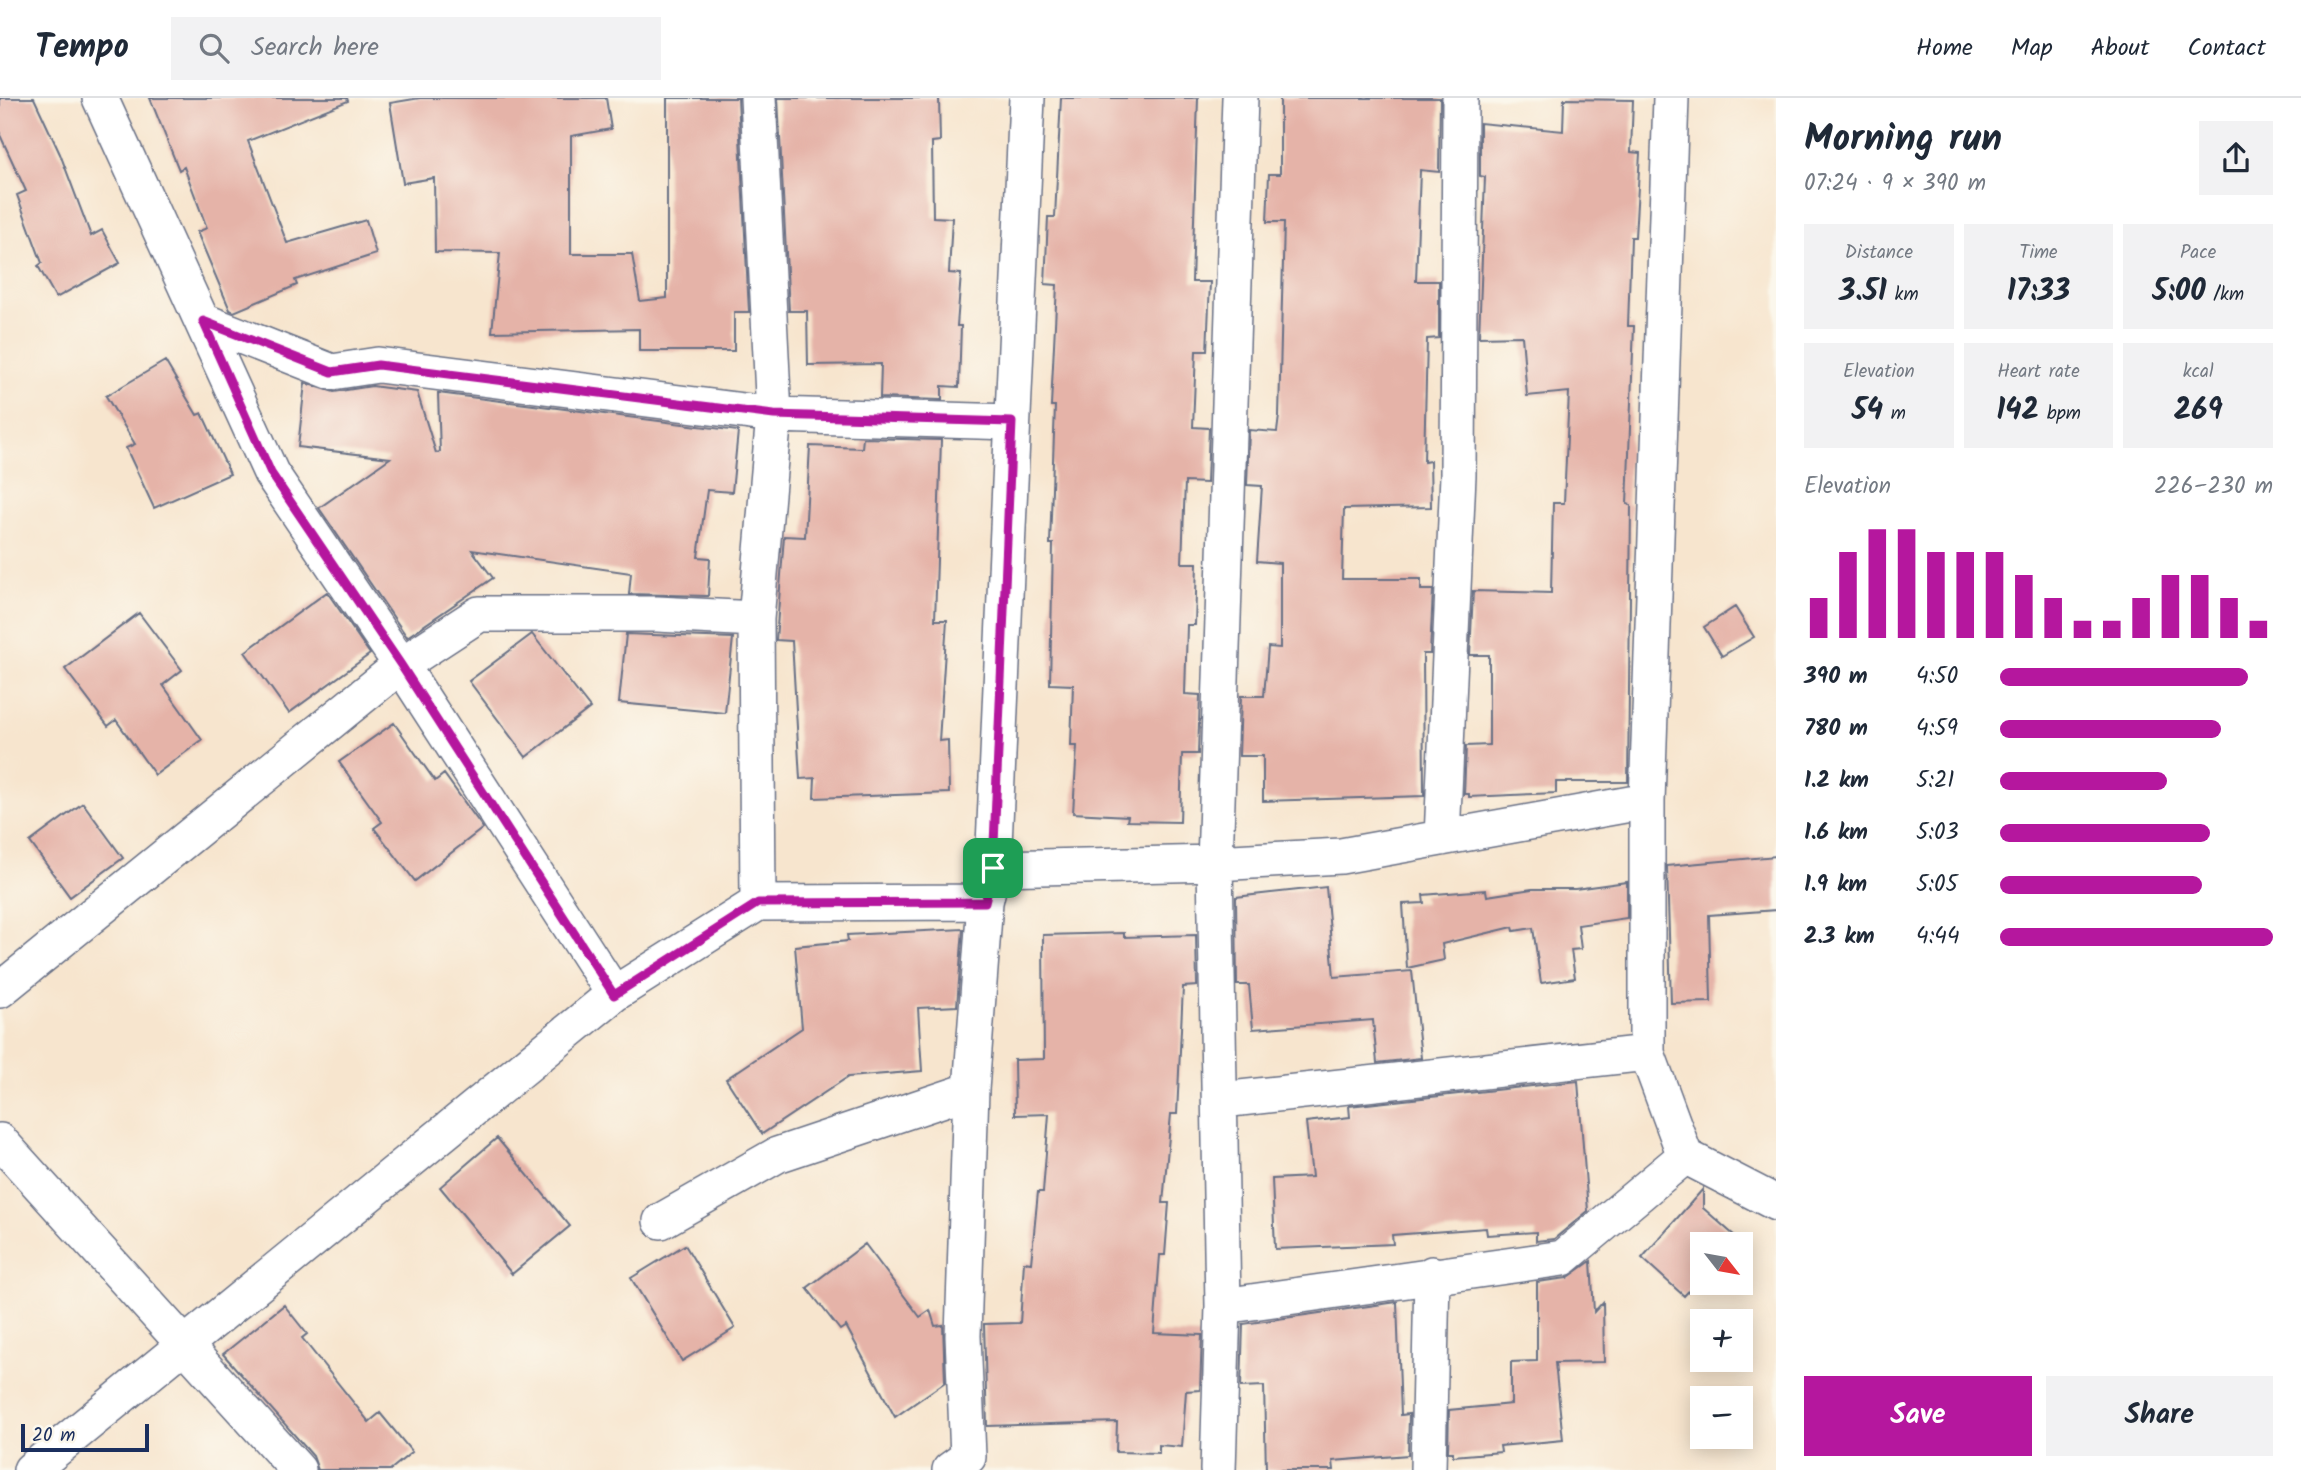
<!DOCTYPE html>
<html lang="en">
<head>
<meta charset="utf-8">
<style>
	body { margin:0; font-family:Kalam,sans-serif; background:#f2f2f3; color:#1f2937; height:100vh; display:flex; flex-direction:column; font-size:26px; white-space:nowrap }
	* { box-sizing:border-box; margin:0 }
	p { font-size:23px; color:#747a83 }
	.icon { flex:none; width:38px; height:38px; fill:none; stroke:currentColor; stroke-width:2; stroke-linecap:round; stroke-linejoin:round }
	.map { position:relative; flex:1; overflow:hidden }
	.details { display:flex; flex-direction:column; background:#fff; width:525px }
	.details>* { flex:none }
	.needle { width:46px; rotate:121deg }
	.fabs { position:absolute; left:1690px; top:1134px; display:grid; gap:14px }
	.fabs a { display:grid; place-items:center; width:63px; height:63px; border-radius:0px; background:#fff; box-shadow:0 4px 18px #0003; font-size:35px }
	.scale { position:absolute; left:21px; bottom:18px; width:128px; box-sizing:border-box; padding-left:7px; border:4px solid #1b2f5e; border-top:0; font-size:19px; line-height:24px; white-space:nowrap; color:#1b2f5e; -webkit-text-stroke:5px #fbf7ec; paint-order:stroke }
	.pin { position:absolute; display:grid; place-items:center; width:60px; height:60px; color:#fff; margin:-30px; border-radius:14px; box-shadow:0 4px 10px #0006 }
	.round { display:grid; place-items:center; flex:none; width:74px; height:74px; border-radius:0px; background:#f2f2f3 }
	.summary { display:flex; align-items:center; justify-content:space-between; height:119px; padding:0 28px }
	h1 { font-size:38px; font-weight:700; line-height:52px }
	.metrics { display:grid; grid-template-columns:repeat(3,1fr); gap:10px; height:119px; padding:7px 28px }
	.metrics div { display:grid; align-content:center; border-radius:0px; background:#f2f2f3; text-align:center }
	.metrics b { font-size:30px; font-weight:700 }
	.metrics small { font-size:19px; font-weight:400 }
	.metrics p { font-size:19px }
	.chart { height:196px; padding:14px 28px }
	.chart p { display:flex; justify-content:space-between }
	.chart svg { width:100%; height:126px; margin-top:7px; stroke:#b5179e; stroke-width:6 }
	.action { display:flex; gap:14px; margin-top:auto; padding:14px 28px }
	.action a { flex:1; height:80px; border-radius:0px; background:#b5179e; color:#fff; font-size:28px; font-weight:700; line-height:80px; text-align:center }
	.action a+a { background:#f2f2f3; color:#1f2937 }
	ul { padding:0 28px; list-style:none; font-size:23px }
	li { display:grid; grid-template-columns:112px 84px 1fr; align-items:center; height:52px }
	li i { height:18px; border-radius:9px; background:#b5179e }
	header { display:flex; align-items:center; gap:42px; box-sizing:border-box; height:98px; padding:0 35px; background:#fff; border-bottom:2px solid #e0e1e3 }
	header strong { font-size:33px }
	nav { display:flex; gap:38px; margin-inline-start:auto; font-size:24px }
	.search { width:490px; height:63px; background:#f2f2f3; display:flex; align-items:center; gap:18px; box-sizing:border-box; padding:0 24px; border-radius:0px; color:#747a83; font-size:26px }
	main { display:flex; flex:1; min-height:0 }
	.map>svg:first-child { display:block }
	.building { fill:#e5b3a8 }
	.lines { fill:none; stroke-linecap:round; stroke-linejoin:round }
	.street-casing { stroke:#686f85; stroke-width:38 }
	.street { stroke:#fff; stroke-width:35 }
	.route-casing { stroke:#fff; stroke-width:14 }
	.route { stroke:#b5179e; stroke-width:9 }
</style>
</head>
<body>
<header>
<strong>Tempo</strong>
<div class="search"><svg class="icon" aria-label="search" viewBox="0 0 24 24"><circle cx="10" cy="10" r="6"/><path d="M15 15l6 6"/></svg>Search here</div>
<nav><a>Home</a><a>Map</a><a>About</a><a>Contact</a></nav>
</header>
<main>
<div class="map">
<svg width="1776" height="1372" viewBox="0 0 1776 1372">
	<rect width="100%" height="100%" fill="#fbf7ec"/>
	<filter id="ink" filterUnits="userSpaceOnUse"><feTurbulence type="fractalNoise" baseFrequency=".0143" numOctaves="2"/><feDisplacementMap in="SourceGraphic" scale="14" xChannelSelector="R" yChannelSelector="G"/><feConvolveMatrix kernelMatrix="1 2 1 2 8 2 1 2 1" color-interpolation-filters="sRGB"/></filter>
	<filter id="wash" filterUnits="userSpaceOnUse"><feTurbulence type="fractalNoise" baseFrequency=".00686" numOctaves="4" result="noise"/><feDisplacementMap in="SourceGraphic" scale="28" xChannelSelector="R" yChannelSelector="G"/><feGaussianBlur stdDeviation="1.57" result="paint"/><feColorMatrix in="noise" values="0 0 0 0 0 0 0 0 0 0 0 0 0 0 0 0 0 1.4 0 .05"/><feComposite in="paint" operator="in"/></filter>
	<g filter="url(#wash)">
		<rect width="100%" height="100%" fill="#f7e5ce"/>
		<g id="blocks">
			<path class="building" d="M 0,0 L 34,0 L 60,56 L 91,138 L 102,132 L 120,165 L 56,200 L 38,168 L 42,165 L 17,97 L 26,93 L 0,37 Z
				M 150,0 L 347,0 L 348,3 L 248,43 L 287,145 L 366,122 L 376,156 L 295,182 L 297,187 L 234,214 L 230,212 L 197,134 L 207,130 L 184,69 L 179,72 Z
				M 420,0 L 606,0 L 611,31 L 571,38 L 571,156 L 632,156 L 640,203 L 667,200 L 667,0 L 738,0 L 749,214 L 734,214 L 734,253 L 639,253 L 639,231 L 492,234 L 500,155 L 435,154 L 434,80 L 403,85 L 390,5 Z
				M 778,0 L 939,0 L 940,43 L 932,44 L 933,119 L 952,120 L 949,175 L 961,176 L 957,228 L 961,228 L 959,289 L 942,288 L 942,302 L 880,300 L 881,266 L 808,267 L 807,213 L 789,213 Z
				M 1061,0 L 1198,0 L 1192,184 L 1210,184 L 1207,253 L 1196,253 L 1193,329 L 1209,330 L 1207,385 L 1185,384 L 1182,465 L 1197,465 L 1195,527 L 1187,527 L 1185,596 L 1200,597 L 1198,656 L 1182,656 L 1180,724 L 1127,723 L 1128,718 L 1073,715 L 1077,648 L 1071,648 L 1073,587 L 1050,586 L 1053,446 L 1050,446 L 1055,308 L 1051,308 L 1057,187 L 1045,186 L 1048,119 L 1055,119 Z
				M 1280,0 L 1440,0 L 1439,74 L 1420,72 L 1416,183 L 1439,183 L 1439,240 L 1427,241 L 1424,364 L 1430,363 L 1431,409 L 1344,411 L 1342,481 L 1421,481 L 1421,492 L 1433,492 L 1430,556 L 1423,556 L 1424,698 L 1263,703 L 1263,658 L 1239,658 L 1241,598 L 1264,598 L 1268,549 L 1280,550 L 1280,465 L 1257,463 L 1262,388 L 1247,387 L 1249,332 L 1277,334 L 1279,318 L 1284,124 L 1267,124 L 1269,76 L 1280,76 Z
				M 1564,1 L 1633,2 L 1631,54 L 1640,55 L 1635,139 L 1631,139 L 1628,228 L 1634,228 L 1627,406 L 1631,407 L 1628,684 L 1556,684 L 1556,695 L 1469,699 L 1469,696 L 1464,696 L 1466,648 L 1489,647 L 1489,557 L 1470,557 L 1473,493 L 1551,495 L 1553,405 L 1564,405 L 1569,294 L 1527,298 L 1522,238 L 1479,239 L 1485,79 L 1480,78 L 1480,25 L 1563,33 Z
				M 165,263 L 197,317 L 202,315 L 230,376 L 154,410 L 126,350 L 135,346 L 106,298 Z
				M 305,285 L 334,294 L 372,288 L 417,294 L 436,355 L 440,354 L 438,295 L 738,333 L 732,394 L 707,392 L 698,459 L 710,460 L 708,498 L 629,496 L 631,475 L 472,452 L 493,480 L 407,539 L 319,410 L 390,360 L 298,349 Z
				M 863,340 L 941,342 L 935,522 L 947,522 L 939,643 L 948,642 L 949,695 L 814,700 L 815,680 L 800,681 L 792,543 L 776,542 L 784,438 L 805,439 L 810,348 L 862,350 Z
				M 327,494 L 370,556 L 289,615 L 245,554 Z
				M 1735,509 L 1754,539 L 1722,558 L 1704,529 Z
				M 139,515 L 182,572 L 163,587 L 202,642 L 155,677 L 116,622 L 108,628 L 65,571 Z
				M 532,536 L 590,610 L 526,659 L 469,583 Z
				M 626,536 L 733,540 L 725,615 L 619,605 Z
				M 394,625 L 435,683 L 444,676 L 483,730 L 415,783 L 374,730 L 382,724 L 339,664 Z
				M 83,705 L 123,760 L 70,799 L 30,744 Z
				M 1776,758 L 1776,812 L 1709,817 L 1711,904 L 1671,905 L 1667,768 Z
				M 1627,784 L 1627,820 L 1578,827 L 1581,851 L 1571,852 L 1575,880 L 1541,885 L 1533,830 L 1514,833 L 1513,829 L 1442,846 L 1444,862 L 1407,870 L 1403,806 L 1424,805 L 1423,797 L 1486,792 L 1487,798 L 1532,791 L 1575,791 Z
				M 1326,789 L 1334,879 L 1412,873 L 1421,960 L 1377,965 L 1373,922 L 1253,931 L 1249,887 L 1237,887 L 1236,799 Z
				M 963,831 L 957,908 L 918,910 L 922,973 L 848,979 L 762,1036 L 726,981 L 802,930 L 795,848 L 848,843 L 847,837 Z
				M 1124,835 L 1124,839 L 1196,837 L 1197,888 L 1183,889 L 1177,1016 L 1171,1016 L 1163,1105 L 1169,1105 L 1165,1157 L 1160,1157 L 1154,1235 L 1202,1237 L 1200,1292 L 1186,1293 L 1182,1349 L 1159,1347 L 1159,1355 L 1116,1354 L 1117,1324 L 987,1328 L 984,1226 L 1020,1225 L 1024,1164 L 1031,1165 L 1038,1094 L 1043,1094 L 1049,1016 L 1015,1017 L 1014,962 L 1044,961 L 1043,837 Z
				M 1578,983 L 1588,1113 L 1554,1141 L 1536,1143 L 1536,1134 L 1487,1137 L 1486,1130 L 1392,1137 L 1393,1146 L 1275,1151 L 1272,1081 L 1312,1079 L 1306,1024 L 1350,1019 L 1349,1008 Z
				M 497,1040 L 570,1128 L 512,1176 L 440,1089 Z
				M 1703,1091 L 1703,1110 L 1744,1146 L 1703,1146 L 1703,1177 L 1684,1198 L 1642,1160 Z
				M 865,1146 L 920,1219 L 930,1212 L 935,1228 L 943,1227 L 945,1284 L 895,1319 L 846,1228 L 840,1232 L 807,1190 Z
				M 685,1147 L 735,1230 L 682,1263 L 631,1180 Z
				M 1591,1163 L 1594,1214 L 1603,1204 L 1604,1264 L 1555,1265 L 1563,1342 L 1500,1348 L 1501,1354 L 1453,1358 L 1453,1354 L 1448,1354 L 1449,1312 L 1511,1306 L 1511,1264 L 1537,1263 L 1537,1184 L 1567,1180 Z
				M 1397,1204 L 1401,1317 L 1409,1316 L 1408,1357 L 1333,1363 L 1334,1372 L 1266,1372 L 1264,1288 L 1241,1289 L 1243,1226 Z
				M 284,1207 L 307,1236 L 302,1240 L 369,1324 L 380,1315 L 412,1354 L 390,1372 L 318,1372 L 313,1358 L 223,1256 Z"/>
		</g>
	</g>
	<g filter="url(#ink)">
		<use href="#blocks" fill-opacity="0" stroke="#686f85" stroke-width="2"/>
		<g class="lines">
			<g class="street-casing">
				<path id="street" d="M 100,0 L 271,375 L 401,567 L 614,896
					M 758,0 L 774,317 L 756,521 L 758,805
					M 1027,0 L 993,770 L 1215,765 L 1341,758 L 1647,703 L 1671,0
					M 203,223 L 332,274 L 378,267 L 774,317 L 1012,324
					M 1647,703 L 1647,955 L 1685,1058 L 1776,1105
					M 1442,740 L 1458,377 L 1460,0
					M 0,892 L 401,567 L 479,516 L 657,516 L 756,521
					M 1220,1006 L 1231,1001 L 1647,955
					M 0,1043 L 298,1372
					M 661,1123 L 777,1057 L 971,992
					M 1223,1208 L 1563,1160 L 1685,1058
					M 31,1372 L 614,896 L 758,805 L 985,804 L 993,770
					M 950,1372 L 968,1359 L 963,1238 L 971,992 L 985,804
					M 1218,1372 L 1223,1208 L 1215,765 L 1240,0
					M 1428,1372 L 1432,1176"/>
			</g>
			<use href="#street" class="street"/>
		</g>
	</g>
	<g class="lines" filter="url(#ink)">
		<g class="route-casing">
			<path id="route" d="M 203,223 L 332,274 L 378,267 L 774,317 L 1012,324 L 993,770 L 985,804 L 758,805 L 614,897 L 401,567 L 271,375 Z"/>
		</g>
		<use href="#route" class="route"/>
	</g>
</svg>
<div class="fabs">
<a><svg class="needle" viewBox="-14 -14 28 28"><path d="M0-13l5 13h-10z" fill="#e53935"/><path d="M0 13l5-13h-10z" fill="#747a83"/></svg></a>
<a>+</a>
<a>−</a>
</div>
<div class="scale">20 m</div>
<div class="pin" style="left:993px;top:770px;background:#1e9e55"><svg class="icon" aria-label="arrive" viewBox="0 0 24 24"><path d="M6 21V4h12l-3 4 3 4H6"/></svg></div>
</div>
<section class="details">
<div class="summary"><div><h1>Morning run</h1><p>07:24 · 9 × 390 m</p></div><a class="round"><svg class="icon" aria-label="share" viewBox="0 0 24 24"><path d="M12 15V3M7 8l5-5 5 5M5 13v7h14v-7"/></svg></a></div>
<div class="metrics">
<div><p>Distance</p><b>3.51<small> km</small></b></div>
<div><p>Time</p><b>17:33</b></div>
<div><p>Pace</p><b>5:00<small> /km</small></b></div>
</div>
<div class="metrics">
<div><p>Elevation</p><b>54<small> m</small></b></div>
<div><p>Heart rate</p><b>142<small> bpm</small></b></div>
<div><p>kcal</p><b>269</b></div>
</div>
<div class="chart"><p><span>Elevation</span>226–230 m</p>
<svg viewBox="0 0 160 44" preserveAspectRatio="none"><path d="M5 44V30M15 44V14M25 44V6M35 44V6M45 44V14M55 44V14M65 44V14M75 44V22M85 44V30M95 44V38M105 44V38M115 44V30M125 44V22M135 44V22M145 44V30M155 44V38"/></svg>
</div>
<ul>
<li><b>390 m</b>4:50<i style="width:91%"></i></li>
<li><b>780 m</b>4:59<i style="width:81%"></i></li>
<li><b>1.2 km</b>5:21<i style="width:61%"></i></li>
<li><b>1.6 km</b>5:03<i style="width:77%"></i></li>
<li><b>1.9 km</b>5:05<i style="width:74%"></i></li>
<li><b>2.3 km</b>4:44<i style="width:100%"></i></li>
</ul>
<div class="action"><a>Save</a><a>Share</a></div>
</section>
</main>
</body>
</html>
